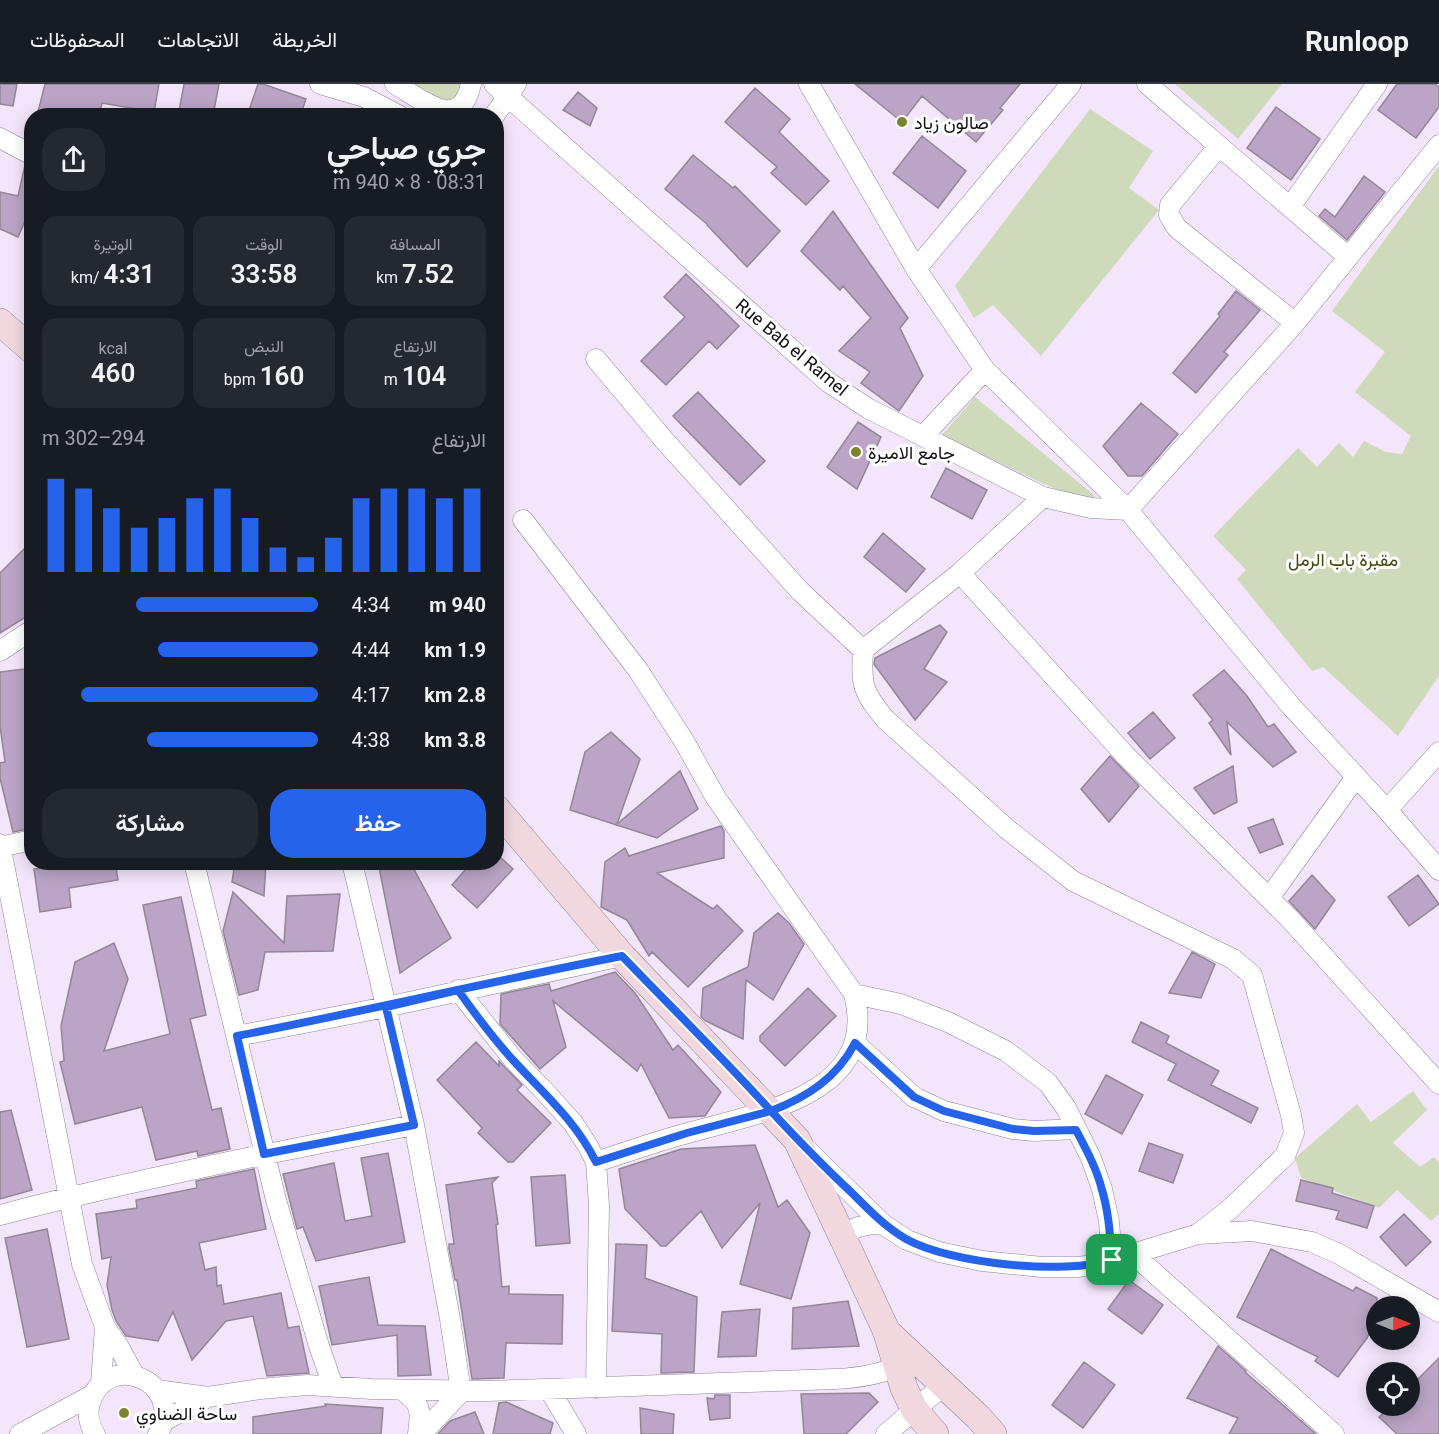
<!DOCTYPE html>
<html lang="ar">
<head>
<meta charset="utf-8">
<style>
	body { margin:0; font-family:Roboto,Vazirmatn,sans-serif; background:#242831; color:#f1f3f6; direction:rtl; height:100vh; display:flex; flex-direction:column; font-size:22px; white-space:nowrap }
	* { box-sizing:border-box; margin:0 }
	p { font-size:20px; color:#9ea1a6 }
	.icon { flex:none; width:33px; height:33px; fill:none; stroke:currentColor; stroke-width:2; stroke-linecap:round; stroke-linejoin:round }
	.map { position:relative; flex:1; overflow:hidden; direction:ltr }
	.sheet { position:absolute; left:24px; top:24px; width:480px; height:762px; display:flex; flex-direction:column; background:#171b24; border-radius:24px; box-shadow:0 3px 15px #0003; direction:rtl }
	.sheet>* { flex:none }
	.needle { width:39px; rotate:91deg }
	.tools { position:absolute; left:1366px; top:1212px; display:grid; gap:12px }
	.tools a { display:grid; place-items:center; width:54px; height:54px; border-radius:50%; background:#171b24; box-shadow:0 3px 15px #0003; font-size:30px }
	.pin { position:absolute; display:grid; place-items:center; width:51px; height:51px; color:#fff; margin:-26px; border-radius:12px; box-shadow:0 3px 9px #0006 }
	.round { display:grid; place-items:center; flex:none; width:63px; height:63px; border-radius:24px; background:#242831 }
	.headline { display:flex; align-items:center; justify-content:space-between; height:102px; padding:0 18px }
	h1 { font-size:33px; font-weight:600; line-height:45px }
	.metrics { display:grid; grid-template-columns:repeat(3,1fr); gap:9px; height:102px; padding:6px 18px }
	.metrics div { display:grid; align-content:center; border-radius:15px; background:#242831; text-align:center }
	.metrics b { font-size:26px; font-weight:600 }
	.metrics small { font-size:16px; font-weight:400 }
	.metrics p { font-size:16px }
	.chart { height:168px; padding:12px 18px }
	.chart p { display:flex; justify-content:space-between }
	.chart svg { width:100%; height:108px; margin-top:6px; stroke:#2563eb; stroke-width:6 }
	.cta { display:flex; gap:12px; margin-top:auto; padding:12px 18px }
	.cta a { flex:1; height:69px; border-radius:24px; background:#2563eb; color:#fff; font-size:24px; font-weight:600; line-height:69px; text-align:center }
	.cta a+a { background:#242831; color:#f1f3f6 }
	ul { padding:0 18px; list-style:none; font-size:20px }
	li { display:grid; grid-template-columns:96px 72px 1fr; align-items:center; height:45px }
	li i { height:15px; border-radius:8px; background:#2563eb }
	header { display:flex; align-items:center; gap:36px; box-sizing:border-box; height:84px; padding:0 30px; background:#171b24; border-bottom:2px solid #363941 }
	header strong { font-size:28px }
	nav { display:flex; gap:33px; margin-inline-start:auto; font-size:21px }
	.map>svg:first-child { display:block }
	.green { fill:#cfdaba }
	.building { fill:#bba4c5; stroke:#938698; stroke-width:1.5 }
	.lines { fill:none; stroke-linecap:round; stroke-linejoin:round }
	.street-casing { stroke:#918598; stroke-width:21 }
	.secondary-casing { stroke:#918598; stroke-width:28 }
	.street { stroke:#fff; stroke-width:20 }
	.secondary { stroke:#f1d8df; stroke-width:27 }
	.route-casing { stroke:#fff; stroke-width:12 }
	.route { stroke:#2563eb; stroke-width:8 }
	.poi-dot { fill:#7f822c; stroke:#fff; stroke-width:2 }
	.labels { text-anchor:middle; dominant-baseline:central; stroke-width:6; stroke-linejoin:round; paint-order:stroke }
	.poi-label { font-size:18px; fill:#110d14; stroke:#fff; text-anchor:start }
	.street-label { font-size:18px; fill:#110d14; stroke:#fff }
	.park-label { font-size:18px; fill:#3a490d; stroke:#fff }
</style>
</head>
<body>
<header>
<strong>Runloop</strong>
<nav><a>الخريطة</a><a>الاتجاهات</a><a>المحفوظات</a></nav>
</header>
<div class="map">
<svg width="1439" height="1350" viewBox="0 0 1439 1350">
	<rect width="100%" height="100%" fill="#f3e6fc"/>
	<path class="green" d="M 411,0 L 464,0 L 464,4 L 446,22 Z
		M 1175,0 L 1282,0 L 1238,55 Z
		M 1090,25 L 1153,67 L 1129,104 L 1159,126 L 1041,272 L 993,221 L 974,234 L 955,202 Z
		M 1439,82 L 1439,592 L 1398,652 L 1323,583 L 1312,587 L 1237,495 L 1246,486 L 1213,452 L 1298,364 L 1317,383 L 1339,359 L 1353,373 L 1364,357 L 1386,368 L 1402,370 L 1411,352 L 1355,308 L 1385,268 L 1332,227 Z
		M 975,313 L 1095,412 L 1090,422 L 942,351 Z
		M 1413,1007 L 1427,1026 L 1393,1059 L 1420,1083 L 1434,1073 L 1439,1079 L 1439,1130 L 1431,1137 L 1397,1106 L 1379,1124 L 1301,1094 L 1295,1074 L 1357,1020 L 1371,1038 Z"/>
	<path class="building" d="M 0,0 L 17,0 L 13,22 L 0,20 Z
		M 45,0 L 159,0 L 154,28 L 102,19 L 99,32 L 37,32 Z
		M 184,0 L 219,0 L 213,32 L 179,27 Z
		M 258,0 L 263,0 L 306,15 L 300,32 L 247,32 Z
		M 855,0 L 1020,0 L 1000,24 L 1003,26 L 976,58 L 922,12 L 902,38 Z
		M 1397,0 L 1435,0 L 1439,3 L 1439,23 L 1416,54 L 1378,26 Z
		M 755,4 L 790,35 L 779,48 L 829,97 L 806,121 L 771,89 L 777,83 L 725,38 Z
		M 578,8 L 597,24 L 590,42 L 563,26 Z
		M 1276,23 L 1320,55 L 1291,96 L 1247,64 Z
		M 922,52 L 966,87 L 938,124 L 893,89 Z
		M 693,71 L 733,104 L 735,102 L 780,147 L 747,183 L 707,141 L 707,140 L 665,105 Z
		M 25,81 L 32,83 L 32,121 L 18,153 L 0,145 L 0,108 L 18,112 Z
		M 1364,92 L 1385,108 L 1347,156 L 1319,132 L 1325,125 L 1335,133 Z
		M 833,127 L 908,234 L 900,244 L 923,292 L 899,327 L 861,299 L 870,288 L 839,267 L 871,234 L 843,202 L 840,206 L 801,167 Z
		M 686,190 L 739,242 L 717,265 L 709,257 L 666,301 L 641,277 L 685,233 L 664,213 Z
		M 1236,207 L 1260,226 L 1224,268 L 1228,271 L 1196,309 L 1173,289 L 1220,232 L 1218,230 Z
		M 698,308 L 765,377 L 740,401 L 673,332 Z
		M 1141,319 L 1178,350 L 1142,392 L 1128,392 L 1103,362 Z
		M 858,338 L 881,353 L 857,405 L 827,383 Z
		M 946,384 L 987,406 L 972,435 L 931,413 Z
		M 883,449 L 925,485 L 906,508 L 864,473 Z
		M 32,457 L 32,529 L 0,549 L 0,489 Z
		M 940,541 L 947,548 L 924,585 L 947,598 L 915,636 L 874,580 L 875,574 Z
		M 32,584 L 32,744 L 13,748 L 0,694 L 0,679 L 5,678 L 0,642 L 0,588 Z
		M 1224,586 L 1247,612 L 1268,643 L 1274,640 L 1296,668 L 1273,683 L 1227,638 L 1231,671 L 1209,639 L 1213,636 L 1193,611 Z
		M 1153,628 L 1175,654 L 1150,675 L 1128,649 Z
		M 611,648 L 640,675 L 617,740 L 680,687 L 698,725 L 657,754 L 570,726 L 585,668 Z
		M 1110,672 L 1139,702 L 1109,738 L 1081,705 Z
		M 1233,682 L 1237,718 L 1214,730 L 1194,704 Z
		M 1273,735 L 1283,760 L 1260,769 L 1248,744 Z
		M 721,742 L 724,747 L 724,774 L 657,789 L 713,825 L 717,821 L 743,847 L 688,903 L 652,868 L 649,872 L 627,836 L 601,823 L 605,778 L 625,764 L 629,772 Z
		M 496,769 L 513,785 L 477,824 L 452,801 L 472,778 L 496,778 Z
		M 77,778 L 115,778 L 118,796 L 69,804 L 71,823 L 40,828 L 34,785 Z
		M 235,778 L 266,778 L 264,812 L 232,798 Z
		M 378,778 L 410,778 L 451,854 L 400,889 Z
		M 1312,791 L 1335,816 L 1315,845 L 1289,817 Z
		M 1418,791 L 1439,820 L 1409,842 L 1388,813 Z
		M 233,808 L 284,859 L 287,812 L 340,810 L 333,867 L 265,868 L 258,906 L 239,911 L 223,847 Z
		M 181,813 L 206,931 L 190,935 L 212,1026 L 221,1024 L 230,1065 L 198,1072 L 197,1067 L 156,1076 L 142,1023 L 75,1040 L 60,978 L 64,977 L 61,942 L 75,878 L 114,859 L 128,895 L 104,967 L 170,950 L 143,821 Z
		M 778,829 L 789,839 L 804,860 L 773,916 L 746,896 L 743,955 L 706,937 L 701,933 L 703,904 L 748,883 L 754,849 Z
		M 1192,868 L 1215,880 L 1201,914 L 1169,909 Z
		M 615,888 L 635,909 L 673,966 L 678,961 L 721,1008 L 705,1032 L 669,1034 L 641,980 L 637,987 L 553,917 L 566,963 L 540,985 L 500,940 L 501,910 L 549,900 L 551,907 Z
		M 808,904 L 836,932 L 785,982 L 760,957 L 760,952 Z
		M 1141,938 L 1169,952 L 1166,959 L 1219,987 L 1211,1001 L 1258,1024 L 1251,1039 L 1168,996 L 1176,980 L 1132,958 Z
		M 476,958 L 499,982 L 499,977 L 522,1001 L 517,1006 L 551,1039 L 513,1078 L 508,1078 L 478,1049 L 482,1044 L 437,996 Z
		M 1106,991 L 1143,1011 L 1122,1050 L 1085,1030 Z
		M 11,1026 L 32,1106 L 0,1115 L 0,1028 Z
		M 1149,1059 L 1183,1071 L 1173,1099 L 1139,1087 Z
		M 755,1061 L 778,1123 L 787,1116 L 810,1149 L 791,1215 L 740,1200 L 760,1119 L 722,1164 L 701,1127 L 666,1162 L 661,1162 L 625,1125 L 619,1085 L 681,1065 Z
		M 388,1069 L 405,1158 L 316,1177 L 303,1143 L 297,1145 L 283,1090 L 334,1079 L 345,1137 L 372,1132 L 361,1074 Z
		M 254,1085 L 266,1145 L 199,1159 L 205,1186 L 216,1183 L 217,1202 L 221,1201 L 224,1220 L 281,1209 L 288,1244 L 299,1242 L 309,1289 L 267,1292 L 253,1232 L 226,1237 L 192,1276 L 173,1228 L 158,1257 L 126,1252 L 116,1237 L 112,1226 L 107,1201 L 111,1173 L 102,1175 L 96,1130 L 137,1124 L 136,1116 L 197,1104 L 196,1097 Z
		M 565,1091 L 570,1159 L 536,1162 L 531,1093 Z
		M 498,1093 L 492,1099 L 498,1140 L 496,1141 L 502,1203 L 509,1202 L 509,1210 L 563,1211 L 562,1260 L 506,1259 L 504,1294 L 472,1295 L 457,1196 L 455,1196 L 449,1165 L 449,1160 L 454,1160 L 446,1101 Z
		M 1301,1096 L 1333,1104 L 1332,1109 L 1374,1122 L 1367,1144 L 1336,1135 L 1339,1127 L 1296,1117 Z
		M 1404,1130 L 1431,1158 L 1406,1182 L 1380,1153 Z
		M 47,1145 L 69,1255 L 27,1263 L 5,1154 Z
		M 616,1160 L 647,1161 L 645,1194 L 697,1213 L 694,1288 L 661,1289 L 662,1250 L 612,1247 Z
		M 1271,1165 L 1353,1207 L 1356,1203 L 1377,1214 L 1377,1233 L 1367,1254 L 1338,1293 L 1315,1277 L 1318,1273 L 1237,1233 Z
		M 369,1193 L 378,1241 L 425,1242 L 431,1291 L 398,1292 L 397,1251 L 332,1261 L 319,1202 Z
		M 1129,1196 L 1163,1221 L 1142,1250 L 1108,1225 Z
		M 848,1217 L 859,1262 L 792,1265 L 793,1224 Z
		M 760,1225 L 756,1272 L 718,1273 L 722,1228 Z
		M 1218,1262 L 1246,1287 L 1245,1288 L 1316,1350 L 1229,1350 L 1238,1334 L 1187,1314 Z
		M 1439,1274 L 1439,1350 L 1397,1350 L 1379,1333 L 1391,1322 L 1410,1322 L 1410,1303 Z
		M 1084,1278 L 1115,1301 L 1083,1344 L 1052,1321 Z
		M 869,1309 L 878,1318 L 846,1350 L 804,1350 L 801,1310 Z
		M 715,1311 L 730,1311 L 730,1334 L 710,1336 L 707,1314 L 714,1315 Z
		M 506,1318 L 553,1339 L 550,1350 L 493,1350 L 499,1319 Z
		M 325,1320 L 383,1324 L 381,1350 L 253,1350 L 253,1333 L 326,1322 Z
		M 640,1324 L 674,1330 L 673,1350 L 641,1350 Z
		M 475,1328 L 484,1350 L 438,1350 L 450,1337 Z"/>
	<g class="lines">
		<g class="street-casing">
			<path id="street" d="M 320,0 L 364,13 L 400,32
				M 395,0 C 423,16 460,50 471,0
				M 494,0 L 828,298 L 869,325 L 1043,413 L 1091,424 L 1128,426 L 1290,621 L 1387,726 L 1439,786
				M 809,0 L 916,185 L 985,286 L 1128,426 L 1295,239 L 1439,61
				M 1147,0 L 1347,172
				M 494,32 L 516,0
				M 0,54 L 32,71
				M 1219,62 L 1170,121 L 1169,131 L 1177,144 L 1295,239
				M 1290,123 L 1377,0
				M 916,185 L 1071,0
				M 596,275 L 664,356 L 800,507 L 863,566
				M 923,352 L 985,286
				M 1043,413 L 960,489 L 1126,672 L 1289,834 L 1439,1000
				M 523,436 L 638,586 L 684,657 L 716,714 L 854,910 C 880,1011 758,1029 688,1049 C 657,1057 627,1068 596,1078
				M 960,489 L 863,566 C 861,601 862,607 885,635 L 1007,745 L 1073,797 L 1233,875 L 1252,891 L 1291,1031 L 1294,1049 L 1285,1072 L 1230,1125 L 1198,1150
				M 0,567 L 32,546
				M 1387,726 L 1439,668
				M 0,760 L 82,1180 L 105,1243 L 119,1263 L 134,1291
				M 0,763 L 32,756
				M 194,778 L 276,1116 L 319,1262 L 333,1302
				M 352,778 L 414,1041 L 450,1235 L 461,1308
				M 1269,814 L 1356,693
				M 458,906 L 513,975 L 547,1010 L 573,1039 L 588,1062 L 596,1078 L 599,1122 L 596,1304
				M 854,910 L 901,920 L 948,938 L 1006,967 L 1048,999 L 1066,1024 L 1091,1074 L 1102,1105 L 1109,1137 L 1112,1176
				M 237,952 L 386,923 L 622,872
				M 855,959 L 914,1013 L 944,1027 L 1013,1045 L 1034,1047 L 1076,1045
				M 806,1065 L 884,1141
				M 0,1131 C 137,1095 275,1068 414,1041
				M 843,1156 L 848,1148 L 858,1143 L 873,1140 L 884,1141 L 907,1156 L 939,1168 L 982,1177 L 1042,1183 L 1077,1183 L 1096,1181 L 1198,1150 L 1252,1147 L 1312,1158 L 1339,1170 L 1439,1228
				M 1132,1169 L 1334,1350
				M 101,1300 L 105,1243
				M 549,1305 L 576,1350
				M 157,1306 L 208,1313 L 164,1337
				M 402,1306 C 422,1320 421,1327 418,1350
				M 208,1313 L 260,1305 L 307,1301 L 372,1305 L 487,1307 L 835,1295 C 861,1294 885,1290 909,1277
				M 20,1350 L 94,1310
				M 95,1350 C 89,1341 87,1329 90,1319 C 107,1264 187,1298 158,1350
				M 421,1350 L 461,1308
				M 886,1350 L 944,1301"/>
		</g>
		<g class="secondary-casing">
			<path id="secondary" d="M 0,238 L 32,266
				M 496,724 L 622,872 L 797,1056 L 886,1246 L 904,1304 L 914,1325 L 935,1350
				M 886,1247 L 978,1333 L 993,1350"/>
		</g>
		<use href="#street" class="street"/>
		<use href="#secondary" class="secondary"/>
	</g>
	<g class="lines">
		<g class="route-casing">
			<path id="route" d="M 1112,1176 C 1064,1191 951,1180 906,1155 C 885,1143 868,1125 851,1108 C 823,1082 797,1055 771,1027 C 723,974 672,924 622,872 C 493,897 365,927 237,952 L 264,1070 L 414,1041 L 386,923 L 458,906 C 475,930 493,954 512,975 C 544,1010 575,1036 596,1078 L 687,1049 L 771,1027 C 807,1013 837,994 855,959 L 914,1013 L 944,1027 L 1013,1045 L 1034,1047 L 1076,1046 C 1086,1065 1097,1085 1102,1106 C 1109,1129 1110,1152 1112,1176"/>
		</g>
		<use href="#route" class="route"/>
	</g>
	<g class="poi-dot">
		<circle cx="902" cy="38" r="6"/>
		<circle cx="856" cy="368" r="6"/>
		<circle cx="124" cy="1329" r="6"/>
	</g>
	<g class="labels">
		<g class="poi-label">
			<text x="914" y="38">صالون زياد</text>
			<text x="868" y="368">جامع الاميرة</text>
			<text x="136" y="1329">ساحة الضناوي</text>
		</g>
		<g class="street-label">
			<text transform="translate(792 263) rotate(40)">Rue Bab el Ramel</text>
		</g>
		<g class="park-label">
			<text x="1343" y="475">مقبرة باب الرمل</text>
		</g>
	</g>
</svg>
<div class="tools">
<a><svg class="needle" viewBox="-14 -14 28 28"><path d="M0-13l5 13h-10z" fill="#e53935"/><path d="M0 13l5-13h-10z" fill="#9ea1a6"/></svg></a>
<a><svg class="icon" aria-label="locate" viewBox="0 0 24 24"><circle cx="12" cy="12" r="6"/><path d="M12 2v4M12 18v4M2 12h4M18 12h4"/></svg></a>
</div>
<div class="pin" style="left:1112px;top:1176px;background:#1e9e55"><svg class="icon" aria-label="arrive" viewBox="0 0 24 24"><path d="M6 21V4h12l-3 4 3 4H6"/></svg></div>
<section class="sheet">
<div class="headline"><div><h1>جري صباحي</h1><p>08:31 · 8 × 940 m</p></div><a class="round"><svg class="icon" aria-label="share" viewBox="0 0 24 24"><path d="M12 15V3M7 8l5-5 5 5M5 13v7h14v-7"/></svg></a></div>
<div class="metrics">
<div><p>المسافة</p><b>7.52<small> km</small></b></div>
<div><p>الوقت</p><b>33:58</b></div>
<div><p>الوتيرة</p><b>4:31<small> /km</small></b></div>
</div>
<div class="metrics">
<div><p>الارتفاع</p><b>104<small> m</small></b></div>
<div><p>النبض</p><b>160<small> bpm</small></b></div>
<div><p>kcal</p><b>460</b></div>
</div>
<div class="chart"><p><span>الارتفاع</span>294–302 m</p>
<svg viewBox="0 0 160 44" preserveAspectRatio="none"><path d="M5 44V6M15 44V10M25 44V18M35 44V26M45 44V22M55 44V14M65 44V10M75 44V22M85 44V34M95 44V38M105 44V30M115 44V14M125 44V10M135 44V10M145 44V14M155 44V10"/></svg>
</div>
<ul>
<li><b>940 m</b>4:34<i style="width:66%"></i></li>
<li><b>1.9 km</b>4:44<i style="width:58%"></i></li>
<li><b>2.8 km</b>4:17<i style="width:86%"></i></li>
<li><b>3.8 km</b>4:38<i style="width:62%"></i></li>
</ul>
<div class="cta"><a>حفظ</a><a>مشاركة</a></div>
</section>
</div>
</body>
</html>
